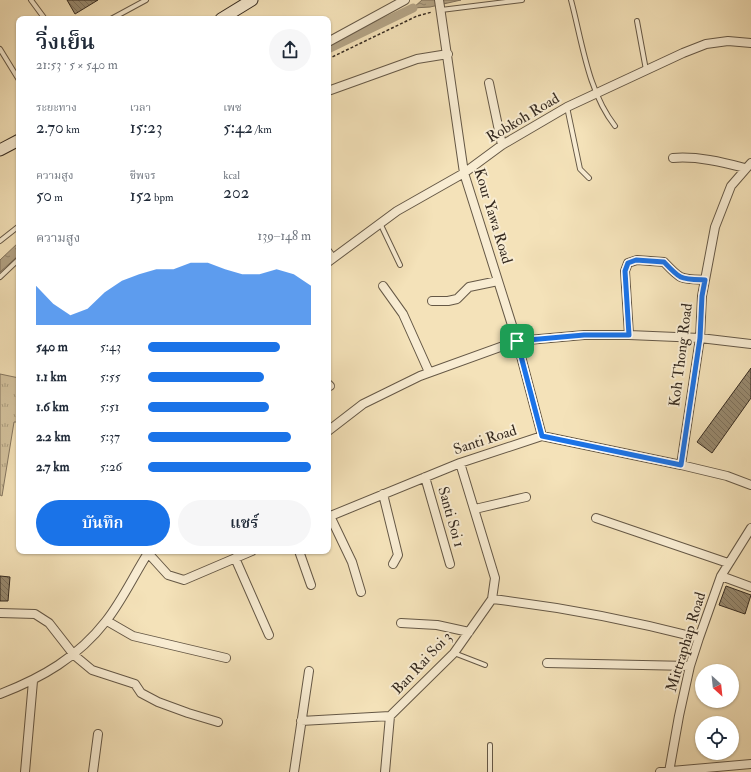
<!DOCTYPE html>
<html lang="th">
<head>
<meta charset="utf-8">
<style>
	body { margin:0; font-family:"IM FELL Double Pica","Noto Serif Thai",serif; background:#f6f6f7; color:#1f2937; height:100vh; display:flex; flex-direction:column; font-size:15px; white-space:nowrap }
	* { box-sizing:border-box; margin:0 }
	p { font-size:13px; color:#747a83 }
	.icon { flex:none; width:22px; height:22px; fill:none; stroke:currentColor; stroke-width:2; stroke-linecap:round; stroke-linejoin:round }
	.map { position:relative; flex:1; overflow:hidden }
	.drawer { position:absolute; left:16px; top:16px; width:315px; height:538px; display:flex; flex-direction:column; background:#fff; border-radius:8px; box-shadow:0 1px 3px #0004 }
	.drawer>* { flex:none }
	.needle { width:26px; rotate:153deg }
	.controls { position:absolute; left:695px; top:664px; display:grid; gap:8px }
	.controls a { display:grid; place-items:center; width:44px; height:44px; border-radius:50%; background:#fff; box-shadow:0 1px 3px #0004; font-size:20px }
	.pin { position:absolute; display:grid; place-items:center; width:34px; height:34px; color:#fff; margin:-17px; border-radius:8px; box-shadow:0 2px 6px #0006 }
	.round { display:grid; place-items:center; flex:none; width:42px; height:42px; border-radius:21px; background:#f6f6f7 }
	.head { display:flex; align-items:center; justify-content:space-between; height:68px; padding:0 20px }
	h1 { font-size:22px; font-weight:600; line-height:30px }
	.stats { display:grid; grid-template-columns:repeat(3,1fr); gap:6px; height:68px; padding:4px 20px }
	.stats div { display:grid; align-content:center }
	.stats b { font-size:17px; font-weight:600 }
	.stats small { font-size:11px; font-weight:400 }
	.stats p { font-size:11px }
	.chart { height:112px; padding:8px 20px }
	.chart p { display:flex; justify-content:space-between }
	.chart svg { width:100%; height:72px; margin-top:4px; fill:#1a73e8; opacity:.7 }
	.action { display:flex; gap:8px; margin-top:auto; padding:8px 20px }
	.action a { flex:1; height:46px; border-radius:24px; background:#1a73e8; color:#fff; font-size:16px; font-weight:600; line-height:46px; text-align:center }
	.action a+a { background:#f6f6f7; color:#1f2937 }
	ul { padding:0 20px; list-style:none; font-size:13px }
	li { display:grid; grid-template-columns:64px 48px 1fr; align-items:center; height:30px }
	li i { height:10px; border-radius:5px; background:#1a73e8 }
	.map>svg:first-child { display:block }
	.grass { fill:url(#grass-tufts); stroke:#847660 }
	.water { fill:url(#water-ripples); stroke:#81735d }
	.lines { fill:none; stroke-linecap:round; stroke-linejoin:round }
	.canal { stroke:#b3a385; stroke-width:9 }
	.building { fill:url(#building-back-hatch); stroke:#352a20 }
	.service-casing { stroke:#655846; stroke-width:6 }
	.minor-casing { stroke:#655846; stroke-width:10 }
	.secondary-casing { stroke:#352a20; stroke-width:13 }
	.path { stroke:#352a20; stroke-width:1.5; stroke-dasharray:3 2; stroke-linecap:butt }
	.service { stroke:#f8ecd2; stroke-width:4 }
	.minor { stroke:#f8ecd2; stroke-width:8 }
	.secondary { stroke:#f8ecd2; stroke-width:11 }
	.route-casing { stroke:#fff; stroke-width:8 }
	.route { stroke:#1a73e8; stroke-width:5 }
	.labels { text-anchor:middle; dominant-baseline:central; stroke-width:4; stroke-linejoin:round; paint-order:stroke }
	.street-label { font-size:15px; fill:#352a20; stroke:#f8ecd2 }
</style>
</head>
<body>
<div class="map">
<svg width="751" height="772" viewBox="0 0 751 772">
	<defs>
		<pattern id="grass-tufts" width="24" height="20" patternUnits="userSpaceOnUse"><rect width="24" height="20" fill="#d4c39f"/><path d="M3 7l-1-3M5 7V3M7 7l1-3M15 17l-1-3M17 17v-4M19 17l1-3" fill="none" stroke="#ad9f81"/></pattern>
		<pattern id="water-ripples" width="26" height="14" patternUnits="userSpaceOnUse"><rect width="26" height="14" fill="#b3a385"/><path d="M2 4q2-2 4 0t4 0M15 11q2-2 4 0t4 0" fill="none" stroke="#92856c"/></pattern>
		<pattern id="building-back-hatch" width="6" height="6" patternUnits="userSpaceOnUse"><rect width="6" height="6" fill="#988a70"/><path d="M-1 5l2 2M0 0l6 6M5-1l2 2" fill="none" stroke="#7d715c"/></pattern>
	</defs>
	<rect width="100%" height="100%" fill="#f4e2b9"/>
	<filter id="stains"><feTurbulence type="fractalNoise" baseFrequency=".005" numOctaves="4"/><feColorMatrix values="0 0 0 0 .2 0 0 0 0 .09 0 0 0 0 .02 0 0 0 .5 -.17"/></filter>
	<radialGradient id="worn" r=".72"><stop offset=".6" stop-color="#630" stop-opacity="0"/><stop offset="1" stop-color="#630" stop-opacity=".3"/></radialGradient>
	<path class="grass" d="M 0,374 L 19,378 L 19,422 L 14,422 L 2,496 L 0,495 Z"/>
	<path class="water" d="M 422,0 L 461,0 L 430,7 L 413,8 Z
		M 19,242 L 19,255 L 0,272 L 0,260 Z"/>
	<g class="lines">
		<path class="canal" d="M 328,49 L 413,8"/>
	</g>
	<path class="building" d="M 67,0 L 98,0 L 75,14 Z
		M 751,368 L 751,398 L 712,453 L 697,442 Z
		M 0,576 L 10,577 L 8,601 L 0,601 Z
		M 726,586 L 751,595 L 745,614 L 719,605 Z"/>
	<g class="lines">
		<g class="service-casing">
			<path id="service" d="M 31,0 L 45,19
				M 571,0 C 582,41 588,92 615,126
				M 441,10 L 522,0
				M 111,19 L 146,0
				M 637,21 L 646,70
				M 0,49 L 19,80
				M 567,107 L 580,169 L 589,178
				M 380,223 L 400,265
				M 0,241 L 19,226
				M 328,249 L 334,257
				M 0,277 L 19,259
				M 454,653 L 485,665
				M 490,772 L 490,745"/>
		</g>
		<g class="minor-casing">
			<path id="minor" d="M 439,0 L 464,173 L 517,341 L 542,436
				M 328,42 L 405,0
				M 489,83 L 502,145
				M 328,91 L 417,59 L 448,54
				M 673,158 C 697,156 722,162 745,168
				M 328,262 L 397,211 L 464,173 L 502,145 L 567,107 L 683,53 L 706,44 L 728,41 L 751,43
				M 383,286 L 403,314 L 429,372
				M 432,301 L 448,301 L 457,299 L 469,287 L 498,281
				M 629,335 L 625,271 L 628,263 L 637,260 L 664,262 C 681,280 680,279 705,280
				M 328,384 L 330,386
				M 328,431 L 363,404 L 420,376 L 517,341 L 584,335 L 629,335 L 700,338 L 751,344
				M 681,465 L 700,338 L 702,296 L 715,227 L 731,186 L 751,163
				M 425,477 L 450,564
				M 383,494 L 398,555 L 393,564
				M 475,509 L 526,497
				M 330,516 L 352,562 L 361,592
				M 328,517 L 460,463 L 542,436 L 681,465 L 727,476 L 751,485
				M 596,518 L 728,563
				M 299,551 L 311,585
				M 148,553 L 168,575 L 184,580 L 252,551
				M 235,558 L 269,635
				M 721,576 L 751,587
				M 492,599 C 562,607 630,620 699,638
				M 0,613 L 35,614 L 49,623 L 74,655 L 92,670 L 135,684 L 141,693 L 158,702 L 188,713 L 218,722
				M 107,621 L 133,636 L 226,658
				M 401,623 L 437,625 L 469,632
				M 547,663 L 690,666
				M 0,694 C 42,678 78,657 106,621 C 122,601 134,575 148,553 L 147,551
				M 301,721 L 390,716
				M 25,772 L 33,681
				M 93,772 L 98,734
				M 294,772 L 309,671
				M 385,772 L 390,716 L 454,653 L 492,599 L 495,578 L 460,463
				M 660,772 L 751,764
				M 669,772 L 679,716 L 690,666 L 699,638 L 721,576 L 751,528"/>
		</g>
		<g class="secondary-casing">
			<path id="secondary" d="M 221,19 L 252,0
				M 0,150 L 19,140"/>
		</g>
		<path class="path" d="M 328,59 L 417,16 L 432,12"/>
		<use href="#service" class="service"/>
		<use href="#minor" class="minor"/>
		<use href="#secondary" class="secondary"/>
	</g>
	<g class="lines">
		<g class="route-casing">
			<path id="route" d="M 636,260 L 664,262 C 681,280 680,279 705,280 L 702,296 L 700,338 L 681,465 L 542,436 L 517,341 L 584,335 L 629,335 L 625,271 L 628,263 Z"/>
		</g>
		<use href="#route" class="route"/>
	</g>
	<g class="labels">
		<g class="street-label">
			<text transform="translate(523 118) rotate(-31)">Robkoh Road</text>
			<text transform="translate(493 216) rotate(73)">Kour Yawa Road</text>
			<text transform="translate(681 355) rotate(-83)">Koh Thong Road</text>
			<text transform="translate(485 440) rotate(-18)">Santi Road</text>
			<text transform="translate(451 517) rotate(74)">Santi Soi 1</text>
			<text transform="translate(686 642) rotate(-73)">Mittraphap Road</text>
			<text transform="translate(422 663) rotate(-47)">Ban Rai Soi 3</text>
		</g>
	</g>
	<rect width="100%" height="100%" filter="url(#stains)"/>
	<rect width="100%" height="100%" fill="url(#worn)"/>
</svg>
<div class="controls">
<a><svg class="needle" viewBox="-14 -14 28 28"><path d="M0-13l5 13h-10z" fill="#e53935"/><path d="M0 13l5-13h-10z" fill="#747a83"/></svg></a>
<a><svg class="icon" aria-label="locate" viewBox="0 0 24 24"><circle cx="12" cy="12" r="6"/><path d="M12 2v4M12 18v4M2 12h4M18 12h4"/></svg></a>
</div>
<div class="pin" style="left:517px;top:341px;background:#1e9e55"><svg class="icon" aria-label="arrive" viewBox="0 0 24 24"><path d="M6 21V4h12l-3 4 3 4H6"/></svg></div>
<section class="drawer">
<div class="head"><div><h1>วิ่งเย็น</h1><p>21:53 · 5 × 540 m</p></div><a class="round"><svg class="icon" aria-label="share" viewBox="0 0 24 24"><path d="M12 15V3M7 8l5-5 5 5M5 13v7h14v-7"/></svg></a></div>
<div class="stats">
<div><p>ระยะทาง</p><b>2.70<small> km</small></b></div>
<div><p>เวลา</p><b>15:23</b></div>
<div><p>เพซ</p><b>5:42<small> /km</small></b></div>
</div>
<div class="stats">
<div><p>ความสูง</p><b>50<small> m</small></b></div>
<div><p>ชีพจร</p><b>152<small> bpm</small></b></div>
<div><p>kcal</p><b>202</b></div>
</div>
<div class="chart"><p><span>ความสูง</span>139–148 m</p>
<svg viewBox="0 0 160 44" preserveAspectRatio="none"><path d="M0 44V20L10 31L20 38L30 34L40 24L50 17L60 13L70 10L80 10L90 6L100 6L110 10L120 13L130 13L140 10L150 13L160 20V44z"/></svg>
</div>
<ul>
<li><b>540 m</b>5:43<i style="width:81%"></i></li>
<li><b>1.1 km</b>5:55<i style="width:71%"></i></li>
<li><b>1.6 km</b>5:51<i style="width:74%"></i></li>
<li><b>2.2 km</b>5:37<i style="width:88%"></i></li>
<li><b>2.7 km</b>5:26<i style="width:100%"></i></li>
</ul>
<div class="action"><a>บันทึก</a><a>แชร์</a></div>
</section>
</div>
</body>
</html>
